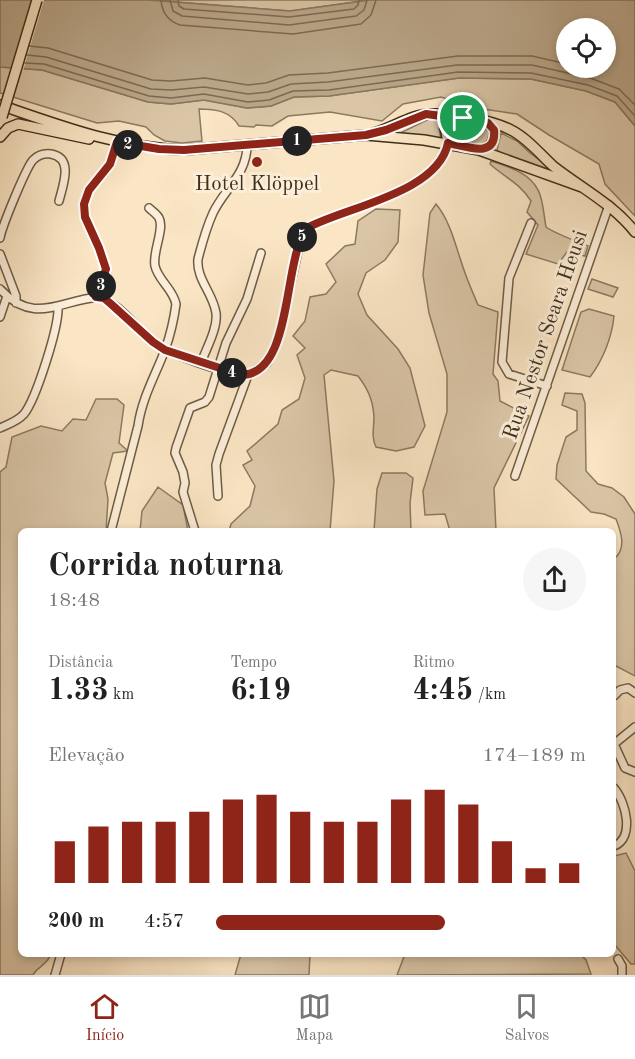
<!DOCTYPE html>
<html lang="pt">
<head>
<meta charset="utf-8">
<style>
	body { margin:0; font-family:"Old Standard TT",serif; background:#f6f6f6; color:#222; height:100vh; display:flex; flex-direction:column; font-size:22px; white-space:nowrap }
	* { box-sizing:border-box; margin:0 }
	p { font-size:20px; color:#767676 }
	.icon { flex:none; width:33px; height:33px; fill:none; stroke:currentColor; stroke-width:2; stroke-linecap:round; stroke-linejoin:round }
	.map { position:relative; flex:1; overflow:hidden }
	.details { position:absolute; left:18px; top:528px; width:598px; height:429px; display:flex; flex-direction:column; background:#fff; border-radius:9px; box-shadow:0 3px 9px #0003 }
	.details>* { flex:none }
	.tools { position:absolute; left:556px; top:18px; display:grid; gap:12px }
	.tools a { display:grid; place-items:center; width:60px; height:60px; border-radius:50%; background:#fff; box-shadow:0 3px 9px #0003; font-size:30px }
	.pin { position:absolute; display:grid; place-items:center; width:51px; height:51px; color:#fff; margin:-26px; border:3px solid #fff; border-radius:50%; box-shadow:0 2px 6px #0007 }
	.km { position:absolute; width:30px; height:30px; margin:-15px; border-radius:50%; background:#222; color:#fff; font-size:16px; line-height:30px; text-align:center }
	.round { display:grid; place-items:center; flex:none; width:63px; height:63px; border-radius:32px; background:#f6f6f6 }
	.summary { display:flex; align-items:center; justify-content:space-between; height:102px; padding:0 30px }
	h1 { font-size:33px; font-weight:700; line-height:45px }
	.figures { display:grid; grid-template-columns:repeat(3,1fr); gap:9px; height:102px; padding:6px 30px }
	.figures div { display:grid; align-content:center }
	.figures b { font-size:30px; font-weight:700 }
	.figures small { font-size:16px; font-weight:400 }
	.figures p { font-size:16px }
	.chart { height:168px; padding:12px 30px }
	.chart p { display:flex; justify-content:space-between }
	.chart svg { width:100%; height:108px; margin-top:6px; stroke:#8f2418; stroke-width:6 }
	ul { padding:0 30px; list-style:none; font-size:20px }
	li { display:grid; grid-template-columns:96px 72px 1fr; align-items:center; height:45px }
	li i { height:15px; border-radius:8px; background:#8f2418 }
	.tabs { display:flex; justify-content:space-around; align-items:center; height:84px; border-top:2px solid #e0e0e0; background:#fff; font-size:16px; color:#767676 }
	.tabs a { display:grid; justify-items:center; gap:3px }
	.tabs .selected { color:#8f2418 }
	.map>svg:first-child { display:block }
	.green { fill:#dac6a7; stroke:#8c7a60; stroke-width:1.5 }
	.water { fill:#baa78a; stroke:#89775d; stroke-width:1.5; fill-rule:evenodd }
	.pier { fill:#fae5c4 }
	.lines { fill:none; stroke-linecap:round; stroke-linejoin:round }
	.shore { stroke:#7c6b52; stroke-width:1.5 }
	.minor-casing { stroke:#6e5c44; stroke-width:10 }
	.major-casing { stroke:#3f2f19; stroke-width:12 }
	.minor { stroke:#fceed9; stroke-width:7 }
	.major { stroke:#fae5c4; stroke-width:9 }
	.major-bridge-casing { stroke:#3f2f19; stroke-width:12; stroke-linecap:butt }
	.major-bridge { stroke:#fae5c4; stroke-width:9 }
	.route-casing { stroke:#fff; stroke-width:12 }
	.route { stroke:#8f2418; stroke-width:8 }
	.poi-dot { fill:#8f2418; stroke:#fceed9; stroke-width:2 }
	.labels { text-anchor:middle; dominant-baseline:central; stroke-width:6; stroke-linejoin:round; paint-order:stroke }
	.poi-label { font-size:21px; fill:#3f2f19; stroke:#fceed9 }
	.street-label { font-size:21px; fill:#3f2f19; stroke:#fceed9 }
</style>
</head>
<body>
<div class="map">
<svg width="635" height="975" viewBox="0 0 635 975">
	<rect width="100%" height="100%" fill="#fae5c4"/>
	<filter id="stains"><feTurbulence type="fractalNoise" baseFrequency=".00333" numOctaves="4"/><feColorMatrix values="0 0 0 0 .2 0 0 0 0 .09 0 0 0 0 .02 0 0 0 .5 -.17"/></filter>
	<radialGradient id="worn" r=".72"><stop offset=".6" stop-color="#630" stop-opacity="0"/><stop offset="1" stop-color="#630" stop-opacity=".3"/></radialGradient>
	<path class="green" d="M 148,0 L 370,0 L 290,11 Z
		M 0,67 L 42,70 L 148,102 L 171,104 L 204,100 L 247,108 L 271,106 L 294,97 L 329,96 L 459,78 L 531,79 L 586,91 L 615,102 L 635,126 L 635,216 L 605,184 L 599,164 L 549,135 L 517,114 L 483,109 L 441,97 L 403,104 L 382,121 L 330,112 L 288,116 L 272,126 L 256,125 L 254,127 L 239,126 C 230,111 216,109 199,109 L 202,141 L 182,143 L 165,141 L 154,135 L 146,127 L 119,121 L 97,123 L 0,93 Z
		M 429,119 L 442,121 L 439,128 L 441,139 L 400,133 Z
		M 458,123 L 485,129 L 489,131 L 489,139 L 482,145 L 453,138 L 450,131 L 454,124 Z
		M 501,133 L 517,141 L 530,153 L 558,174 L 500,153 L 497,150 Z
		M 491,161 C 508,167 529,172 538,190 C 543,198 544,217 546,227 C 554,233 578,242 588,246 L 585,256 L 567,252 L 558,264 L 526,254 L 538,225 L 527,212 L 531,201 C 521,184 504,177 490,164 Z
		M 436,204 C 451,222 456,248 464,270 C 468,282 473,293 478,305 L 498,312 L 493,374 L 498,381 L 500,401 L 529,416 L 494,488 L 496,531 L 450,531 L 445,514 L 425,515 L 423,491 L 447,412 L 447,374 L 429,313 L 423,275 L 430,213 Z
		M 376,209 L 400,210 L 398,242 L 385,260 L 366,273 L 358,294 L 367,315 L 398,349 L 410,368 L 425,426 L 414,447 L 396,451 L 376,447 C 371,437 374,428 374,417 C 373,400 368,389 358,376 L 331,370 L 324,375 L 334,481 L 330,531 L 229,531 L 231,524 L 250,506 L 255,486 L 243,465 L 252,460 L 247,451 L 278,424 L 282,410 L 299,399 L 305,378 L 297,355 L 305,348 L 293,336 L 305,321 L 310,297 L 326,294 L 336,282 L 326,264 L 345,246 L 355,244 L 358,221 Z
		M 592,279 L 618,288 L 613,297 L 588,289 Z
		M 589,309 L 614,316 C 612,337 603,360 590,377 L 562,370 L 581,312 Z
		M 565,393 L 582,394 L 585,403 L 586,471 L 598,484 L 612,488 L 624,497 L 635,514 L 635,676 L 614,665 L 614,559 C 627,549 621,532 616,519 L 604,514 L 591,512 L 556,479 L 557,465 L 566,437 L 577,430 L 577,411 L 562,405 Z
		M 96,399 L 117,399 L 124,405 L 119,443 L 128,451 L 113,453 L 105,483 L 108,499 L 106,531 L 21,531 L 21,954 L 51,954 C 46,967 37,966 33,975 L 0,975 L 0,472 L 6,467 L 12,437 L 41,426 L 62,431 L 73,419 L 86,420 Z
		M 382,473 L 406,473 L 413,478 L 410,503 L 411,531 L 374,531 L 377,489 Z
		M 158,487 L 183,505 L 188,531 L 140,531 L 142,511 Z
		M 626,853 L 635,871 L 635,964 L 631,964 L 614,944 L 614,856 Z
		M 241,954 L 310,954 L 309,975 L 235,975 Z
		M 405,954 L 580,954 L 586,960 L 591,974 L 397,975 Z"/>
	<path class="water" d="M 0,0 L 148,0 L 290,11 L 370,0 L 635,0 L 635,126 L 615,102 L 586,91 L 531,79 L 459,78 L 329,96 L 294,97 L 271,106 L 247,108 L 204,100 L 171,104 L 148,102 L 42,70 L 0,67 ZM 567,28 L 606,28 L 606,68 L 567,68 Z"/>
	<path class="pier" d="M 32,0 L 44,0 L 23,71 L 10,70 Z"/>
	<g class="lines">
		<path class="shore" d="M 161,0 C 162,13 168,21 180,25 L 293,34 L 361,24 L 371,15 L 376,0
			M 170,0 L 173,11 L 182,16 L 289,25 L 356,16 L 364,10 L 367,0
			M 178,0 L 179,6 L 184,9 L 289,17 L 354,9 L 358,5 L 359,0
			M 29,46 L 48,48 L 152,80 L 171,81 L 205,78 L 248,85 L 266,83 L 289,75 L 328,73 L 458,56 L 532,56 L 567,64
			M 27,55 L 46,57 L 151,89 L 171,90 L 204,87 L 248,94 L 268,92 L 291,84 L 328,82 L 457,65 L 532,65 L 590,78 L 619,89 L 635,105
			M 25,63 L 44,64 L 149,96 L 171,98 L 204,94 L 248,102 L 269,100 L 293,91 L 329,90 L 458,72 L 531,73 L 588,85 L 617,96 L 635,116"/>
		<g class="minor-casing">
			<path id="minor" d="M 531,223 L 509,278 L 502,362 L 509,374 L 547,386
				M 0,238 C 2,226 26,168 33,160 C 38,155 44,153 51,154 C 74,158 63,185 59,201
				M 0,254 L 16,296 L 16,303
				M 0,289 C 34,326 60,300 99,297 C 120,304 135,327 152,341 C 168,354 227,375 248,375 L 267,363 L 279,337 L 299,246 L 307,228 C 345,207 438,193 448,143
				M 96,297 L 106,269 L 99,248 L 85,217 L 84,204 L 89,190 L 110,164 L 117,143
				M 0,317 L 7,296
				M 201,363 C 206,349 218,328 216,313 C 213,293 196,279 198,259 C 202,244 206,228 213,213 C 224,189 247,175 247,145
				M 0,428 C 9,424 18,421 24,414 C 36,399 59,327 58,307
				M 515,476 L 609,205
				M 218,496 L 216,465 L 219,454 L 248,375
				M 111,531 L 138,426 C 142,398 155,376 165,350 C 170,336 174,319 176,304 C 173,289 158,280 155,266 C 152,252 165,229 159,218 C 157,214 152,211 149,208
				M 195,531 L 183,492 L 185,483 L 183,472 L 175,453 L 176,448 L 190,408 L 205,402 L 209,397 L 226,343 L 247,299 L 261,253
				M 614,696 L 620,690 L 628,688 L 635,693
				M 635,727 L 614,744 L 625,768 L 635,772
				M 614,788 C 626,802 635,838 614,846
				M 618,959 L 622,966 L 622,975
				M 55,975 L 61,954"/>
		</g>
		<g class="major-casing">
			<path id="major" d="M 0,105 C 61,126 119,148 184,150 L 366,135 L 424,140 L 479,150 L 582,187
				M 374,133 C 392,128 413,114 430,114 C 452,113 492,120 511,130 C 527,138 540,154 553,166 C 581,188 613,204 635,232
				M 0,137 L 8,128 L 18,124 L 89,139
				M 448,143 L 445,127 L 450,121 L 459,118
				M 479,150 C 491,148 495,141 494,130 L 488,123"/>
		</g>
		<use href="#minor" class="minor"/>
		<use href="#major" class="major"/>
		<g class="major-bridge-casing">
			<path id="major-bridge" d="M 2,117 L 37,0"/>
		</g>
		<use href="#major-bridge" class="major-bridge"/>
	</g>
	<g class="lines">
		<g class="route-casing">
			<path id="route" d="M 426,114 L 481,121 L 488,123 L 494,130 C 497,160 465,146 448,143 C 438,193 346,207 307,228 C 282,260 294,375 241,375 L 165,350 L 153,342 L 111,304 L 104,298 L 96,297 L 106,269 L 99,248 L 85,217 L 84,204 L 89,190 L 110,164 L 117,142 L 159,149 L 184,150 L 366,135 L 386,130 Z"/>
		</g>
		<use href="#route" class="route"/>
	</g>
	<circle class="poi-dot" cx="257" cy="162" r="6"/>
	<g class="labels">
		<g class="poi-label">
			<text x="257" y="184">Hotel Klöppel</text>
		</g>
		<g class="street-label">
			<text transform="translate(546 335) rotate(-71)">Rua Nestor Seara Heusi</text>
		</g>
	</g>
	<rect width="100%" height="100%" filter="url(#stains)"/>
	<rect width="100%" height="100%" fill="url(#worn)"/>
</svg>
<div class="tools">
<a><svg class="icon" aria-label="locate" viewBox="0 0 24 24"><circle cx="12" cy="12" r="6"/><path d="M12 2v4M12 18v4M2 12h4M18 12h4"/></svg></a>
</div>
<div class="pin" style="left:463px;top:118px;background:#1e9e55"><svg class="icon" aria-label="arrive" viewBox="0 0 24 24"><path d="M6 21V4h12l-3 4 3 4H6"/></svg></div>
<b class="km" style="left:297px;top:141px">1</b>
<b class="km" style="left:128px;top:145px">2</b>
<b class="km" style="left:101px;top:286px">3</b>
<b class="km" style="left:232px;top:373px">4</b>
<b class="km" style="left:302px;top:237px">5</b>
<section class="details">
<div class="summary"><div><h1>Corrida noturna</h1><p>18:48</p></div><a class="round"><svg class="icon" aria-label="share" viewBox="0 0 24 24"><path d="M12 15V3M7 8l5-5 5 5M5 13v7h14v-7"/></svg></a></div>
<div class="figures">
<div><p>Distância</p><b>1.33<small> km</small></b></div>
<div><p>Tempo</p><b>6:19</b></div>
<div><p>Ritmo</p><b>4:45<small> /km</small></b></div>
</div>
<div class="chart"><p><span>Elevação</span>174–189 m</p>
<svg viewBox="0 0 160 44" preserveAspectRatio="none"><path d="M5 44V27M15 44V21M25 44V19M35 44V19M45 44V15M55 44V10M65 44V8M75 44V15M85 44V19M95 44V19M105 44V10M115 44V6M125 44V12M135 44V27M145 44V38M155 44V36"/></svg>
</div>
<ul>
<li><b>200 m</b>4:57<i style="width:62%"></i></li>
</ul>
</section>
</div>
<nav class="tabs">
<a class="selected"><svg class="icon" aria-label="home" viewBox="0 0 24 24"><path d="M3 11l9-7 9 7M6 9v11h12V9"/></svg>Início</a>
<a><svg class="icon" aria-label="map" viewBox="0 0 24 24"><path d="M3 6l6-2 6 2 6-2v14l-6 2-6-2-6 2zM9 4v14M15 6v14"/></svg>Mapa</a>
<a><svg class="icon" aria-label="saved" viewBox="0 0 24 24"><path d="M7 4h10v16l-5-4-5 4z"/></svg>Salvos</a>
</nav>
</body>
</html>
